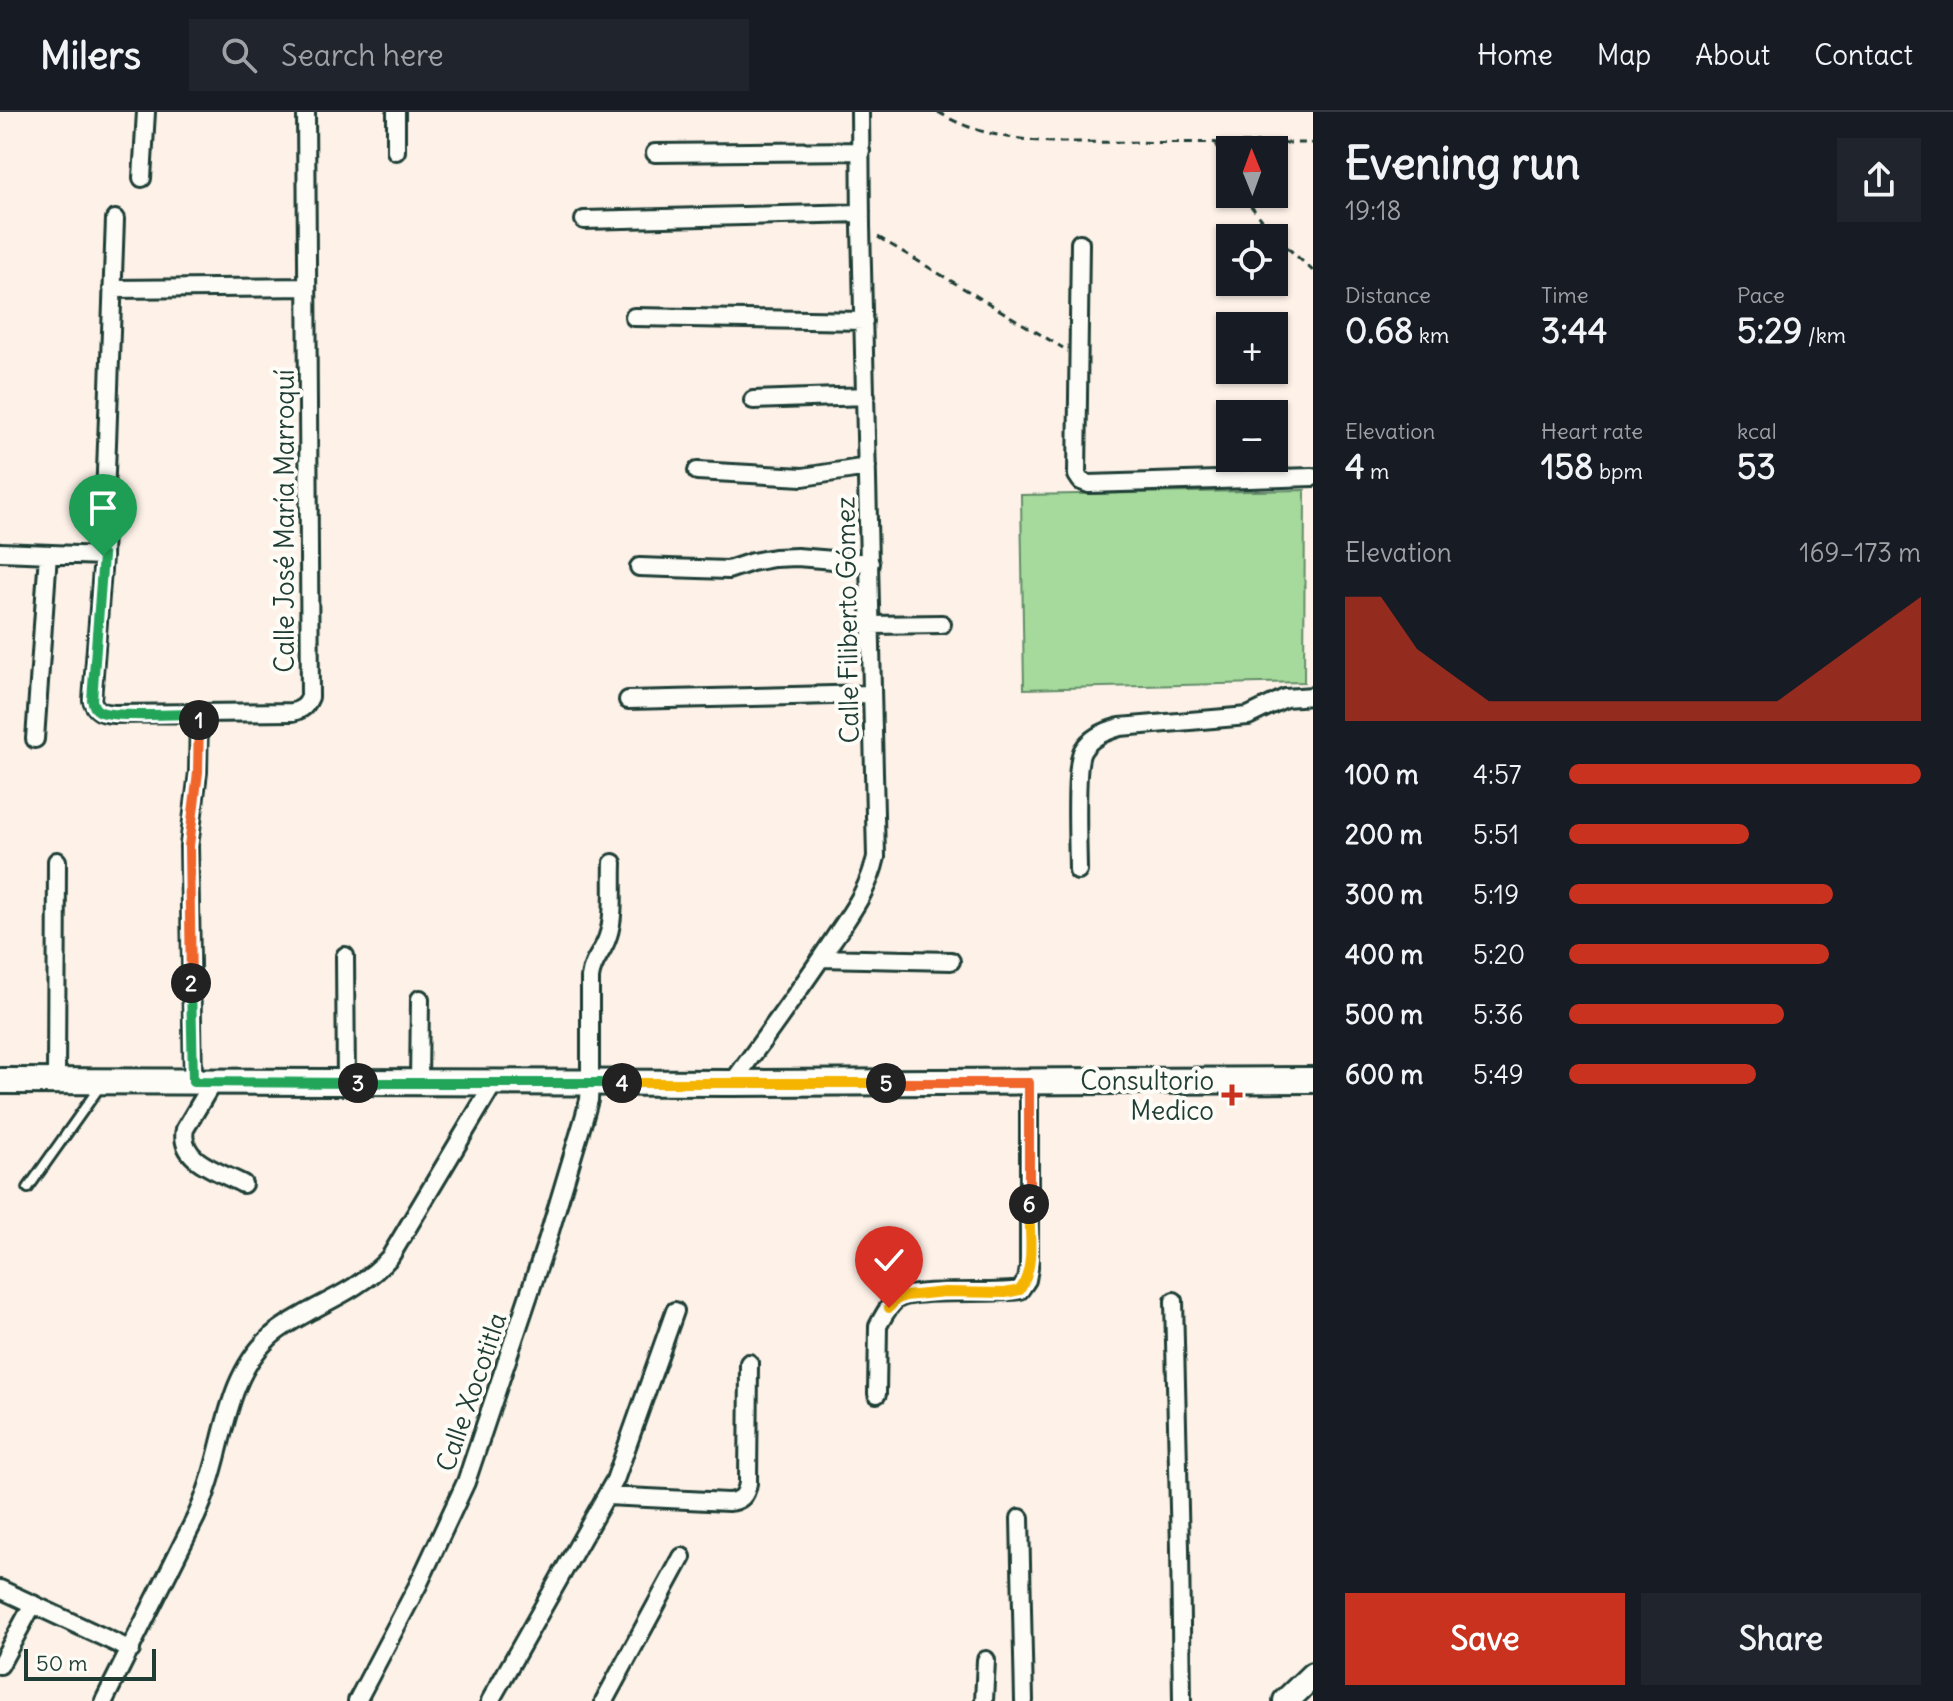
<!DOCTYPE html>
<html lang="en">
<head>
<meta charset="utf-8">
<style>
	body { margin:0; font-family:Delius,sans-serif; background:#20242c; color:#f1f3f6; height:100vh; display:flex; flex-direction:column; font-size:30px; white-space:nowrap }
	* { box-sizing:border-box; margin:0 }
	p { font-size:26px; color:#9ea1a6 }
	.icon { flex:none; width:44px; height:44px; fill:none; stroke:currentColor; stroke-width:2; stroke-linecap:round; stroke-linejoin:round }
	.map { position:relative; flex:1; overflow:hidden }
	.drawer { display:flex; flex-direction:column; background:#171b24; width:640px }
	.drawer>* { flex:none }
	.needle { width:52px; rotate:359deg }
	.buttons { position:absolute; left:1216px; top:24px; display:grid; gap:16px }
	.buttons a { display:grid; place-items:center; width:72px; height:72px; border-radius:0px; background:#171b24; box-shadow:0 2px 6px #0004; font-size:40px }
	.scale { position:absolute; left:24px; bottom:20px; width:132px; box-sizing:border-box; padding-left:8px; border:4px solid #1f3d34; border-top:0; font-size:22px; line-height:28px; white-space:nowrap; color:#1f3d34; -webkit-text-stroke:6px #fdfcf7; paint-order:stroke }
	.pin { position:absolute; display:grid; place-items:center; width:68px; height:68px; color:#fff; margin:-82px -34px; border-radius:50% 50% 50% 0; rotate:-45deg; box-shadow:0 0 8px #0007 }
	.pin .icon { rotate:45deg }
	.km { position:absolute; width:40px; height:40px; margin:-20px; border-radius:50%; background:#222; color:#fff; font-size:22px; line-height:40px; text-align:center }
	.round { display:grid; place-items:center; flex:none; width:84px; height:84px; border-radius:0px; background:#20242c }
	.overview { display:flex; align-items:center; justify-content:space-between; height:136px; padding:0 32px }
	h1 { font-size:44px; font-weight:700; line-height:60px }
	.metrics { display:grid; grid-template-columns:repeat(3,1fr); gap:12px; height:136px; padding:8px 32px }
	.metrics div { display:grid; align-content:center }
	.metrics b { font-size:34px; font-weight:700 }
	.metrics small { font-size:22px; font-weight:400 }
	.metrics p { font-size:22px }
	.chart { height:224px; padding:16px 32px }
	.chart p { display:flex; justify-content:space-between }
	.chart svg { width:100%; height:144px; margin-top:8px; fill:#c8321e; opacity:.7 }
	.cta { display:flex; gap:16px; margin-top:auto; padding:16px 32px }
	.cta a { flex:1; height:92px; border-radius:0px; background:#c8321e; color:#fff; font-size:32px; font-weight:700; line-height:92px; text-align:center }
	.cta a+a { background:#20242c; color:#f1f3f6 }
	ul { padding:0 32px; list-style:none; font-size:26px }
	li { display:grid; grid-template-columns:128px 96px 1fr; align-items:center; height:60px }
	li i { height:20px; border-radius:10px; background:#c8321e }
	header { display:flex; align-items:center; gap:48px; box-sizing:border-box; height:112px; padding:0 40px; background:#171b24; border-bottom:2px solid #363941 }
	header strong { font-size:38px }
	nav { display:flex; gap:44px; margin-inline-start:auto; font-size:28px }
	.search { width:560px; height:72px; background:#20242c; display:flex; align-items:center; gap:20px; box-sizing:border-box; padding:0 28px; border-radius:0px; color:#9ea1a6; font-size:30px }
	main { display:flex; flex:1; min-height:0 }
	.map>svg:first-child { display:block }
	.green { fill:#a6da9c; stroke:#628c68; stroke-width:2 }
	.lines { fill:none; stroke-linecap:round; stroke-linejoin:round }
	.service-casing { stroke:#1f3d34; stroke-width:14 }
	.minor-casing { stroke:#1f3d34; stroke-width:22 }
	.secondary-casing { stroke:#1f3d34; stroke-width:30 }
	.path { stroke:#1f3d34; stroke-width:3; stroke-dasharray:8 6; stroke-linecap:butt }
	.service { stroke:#fdfcf7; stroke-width:8 }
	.minor { stroke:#fdfcf7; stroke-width:16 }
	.secondary { stroke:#fdfcf7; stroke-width:24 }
	.split-1-casing { stroke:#fff; stroke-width:16 }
	.split-2-casing { stroke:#fff; stroke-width:16 }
	.split-3-casing { stroke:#fff; stroke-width:16 }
	.split-4-casing { stroke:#fff; stroke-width:16 }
	.split-5-casing { stroke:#fff; stroke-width:16 }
	.split-6-casing { stroke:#fff; stroke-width:16 }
	.split-7-casing { stroke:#fff; stroke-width:16 }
	.split-1 { stroke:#22a559; stroke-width:10 }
	.split-2 { stroke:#f0652b; stroke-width:10 }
	.split-3 { stroke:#22a559; stroke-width:10 }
	.split-4 { stroke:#22a559; stroke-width:10 }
	.split-5 { stroke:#f5b400; stroke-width:10 }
	.split-6 { stroke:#f0652b; stroke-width:10 }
	.split-7 { stroke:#f5b400; stroke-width:10 }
	.poi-dot { fill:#c8321e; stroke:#fdfcf7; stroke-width:3 }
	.labels { text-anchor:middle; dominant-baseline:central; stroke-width:8; stroke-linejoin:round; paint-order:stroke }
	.street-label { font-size:26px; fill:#1f3d34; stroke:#fdfcf7 }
	.poi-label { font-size:26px; fill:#1f3d34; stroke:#fdfcf7; text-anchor:end }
</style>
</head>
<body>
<header>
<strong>Milers</strong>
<div class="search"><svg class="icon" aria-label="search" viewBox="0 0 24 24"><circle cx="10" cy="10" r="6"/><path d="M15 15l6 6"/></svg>Search here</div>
<nav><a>Home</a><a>Map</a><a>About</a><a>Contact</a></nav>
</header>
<main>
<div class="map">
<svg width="1313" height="1589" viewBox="0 0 1313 1589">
	<rect width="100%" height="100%" fill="#fdf1e8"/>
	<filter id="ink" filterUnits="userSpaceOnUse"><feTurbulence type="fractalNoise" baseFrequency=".0125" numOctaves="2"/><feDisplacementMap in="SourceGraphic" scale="16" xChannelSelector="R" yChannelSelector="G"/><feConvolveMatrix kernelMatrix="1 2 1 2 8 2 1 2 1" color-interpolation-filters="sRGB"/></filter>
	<g filter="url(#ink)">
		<path class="green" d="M 1305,378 L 1304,570 L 1024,577 L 1021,383 Z"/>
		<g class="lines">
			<g class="service-casing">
				<path id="service" d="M 28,1076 L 101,973"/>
			</g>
			<g class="minor-casing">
				<path id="minor" d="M 396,0 L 396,39
					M 655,41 L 861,39
					M 142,66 L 146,0
					M 115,107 L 103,444 L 92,588 C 96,600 103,601 114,602 L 293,600 C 303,597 306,594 310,585 L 306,0
					M 584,108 L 861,101
					M 1080,131 L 1077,363 L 1081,369 L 1089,372 L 1313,365
					M 112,177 L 307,175
					M 634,205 L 864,209
					M 753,288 L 866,284
					M 697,359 L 803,365 L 867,355
					M 0,440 L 103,444
					M 639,455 L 728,458 L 752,450 L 774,446 L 797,445 L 870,451
					M 870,513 L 942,512
					M 628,588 L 872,582
					M 35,627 L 48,442
					M 1078,759 C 1078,738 1074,651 1083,638 C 1091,625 1105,619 1120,615 L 1248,604 L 1285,586 L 1313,584
					M 345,844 L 346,971
					M 821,846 L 951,849
					M 56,970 L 57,749
					M 193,970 L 189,734 L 198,660 L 199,602
					M 213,970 L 185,1017 C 178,1049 219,1059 243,1072
					M 419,971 L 420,887
					M 732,971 C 766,924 801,877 833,828 C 851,801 869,777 876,745 L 861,114 L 860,0
					M 1174,1189 L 1180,1437 L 1182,1589
					M 877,1282 L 878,1214 C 883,1205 888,1194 896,1188 C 914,1175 993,1183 1020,1178 L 1027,1168 L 1029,1156 L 1029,971
					M 607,1384 L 728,1390 C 741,1389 746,1384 748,1371 L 749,1251
					M 1020,1406 L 1024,1589
					M 0,1477 L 131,1538
					M 0,1553 L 33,1492
					M 104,1589 L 196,1405 C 200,1396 204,1387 207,1377 C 225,1326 227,1265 269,1226 C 280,1215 296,1207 310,1199 C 339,1184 368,1170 390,1145 L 494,971
					M 357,1589 L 418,1473 L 466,1370 L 547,1129 L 584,1006 L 589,988 L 590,971 L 590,866 C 592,848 603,841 608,824 C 615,804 612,773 613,751
					M 490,1589 L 615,1368 L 675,1199
					M 604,1589 L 682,1445
					M 984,1589 L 986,1548"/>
			</g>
			<g class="secondary-casing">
				<path id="secondary" d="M 0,969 L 732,971 L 1313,968
					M 1286,1589 L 1313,1563"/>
			</g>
			<path class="path" d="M 938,0 C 974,22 1011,27 1052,30 L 1313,31
				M 1216,31 L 1230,60
				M 1241,82 L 1277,126 L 1313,159
				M 878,125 L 1063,236"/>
			<use href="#service" class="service"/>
			<use href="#minor" class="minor"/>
			<use href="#secondary" class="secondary"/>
		</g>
	</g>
	<g class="lines" filter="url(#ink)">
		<g class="split-1-casing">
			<path id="split-1" d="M 103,444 L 92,588 C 94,594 94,596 99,599 C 110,606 183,602 199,602 L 199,608"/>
		</g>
		<g class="split-2-casing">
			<path id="split-2" d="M 191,871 L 189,734 L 198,660 L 199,608"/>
		</g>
		<g class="split-3-casing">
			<path id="split-3" d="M 191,871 L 193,970 L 358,971"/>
		</g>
		<g class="split-4-casing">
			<path id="split-4" d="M 358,971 L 622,971"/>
		</g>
		<g class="split-5-casing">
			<path id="split-5" d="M 622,971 L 886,971"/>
		</g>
		<g class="split-6-casing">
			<path id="split-6" d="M 886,971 L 1029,971 L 1029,1092"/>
		</g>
		<g class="split-7-casing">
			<path id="split-7" d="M 889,1196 L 896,1188 L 905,1184 L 945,1180 L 1005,1181 L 1020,1178 C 1036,1154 1029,1120 1029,1092"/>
		</g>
		<use href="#split-1" class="split-1"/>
		<use href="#split-2" class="split-2"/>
		<use href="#split-3" class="split-3"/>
		<use href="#split-4" class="split-4"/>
		<use href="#split-5" class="split-5"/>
		<use href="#split-6" class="split-6"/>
		<use href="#split-7" class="split-7"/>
	</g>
	<path class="poi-dot" d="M1228 971h8v8h8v8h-8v8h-8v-8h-8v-8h8z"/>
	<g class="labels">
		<g class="street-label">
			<text transform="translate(284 409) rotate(-90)">Calle José María Marroquí</text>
			<text transform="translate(847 508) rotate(-91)">Calle Filiberto Gómez</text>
			<text transform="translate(471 1280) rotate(-71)">Calle Xocotitla</text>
		</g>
		<g class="poi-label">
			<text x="1214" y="968">Consultorio<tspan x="1214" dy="30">Medico</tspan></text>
		</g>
	</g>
</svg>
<div class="buttons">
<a><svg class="needle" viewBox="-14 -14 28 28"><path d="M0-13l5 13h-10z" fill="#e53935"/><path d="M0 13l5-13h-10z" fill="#9ea1a6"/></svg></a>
<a><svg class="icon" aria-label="locate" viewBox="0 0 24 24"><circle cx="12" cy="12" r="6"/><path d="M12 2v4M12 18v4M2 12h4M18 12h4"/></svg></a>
<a>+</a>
<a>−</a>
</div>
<div class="scale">50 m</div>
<div class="pin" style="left:103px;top:444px;background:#1e9e55"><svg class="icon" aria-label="arrive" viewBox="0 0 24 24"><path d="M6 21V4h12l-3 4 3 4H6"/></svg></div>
<div class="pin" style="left:889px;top:1196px;background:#d93025"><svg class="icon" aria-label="check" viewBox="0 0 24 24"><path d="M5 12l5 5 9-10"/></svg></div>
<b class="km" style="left:199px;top:608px">1</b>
<b class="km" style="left:191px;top:871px">2</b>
<b class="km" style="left:358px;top:971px">3</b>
<b class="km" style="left:622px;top:971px">4</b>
<b class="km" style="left:886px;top:971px">5</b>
<b class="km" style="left:1029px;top:1092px">6</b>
</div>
<section class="drawer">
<div class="overview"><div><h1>Evening run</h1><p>19:18</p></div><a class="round"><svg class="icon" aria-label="share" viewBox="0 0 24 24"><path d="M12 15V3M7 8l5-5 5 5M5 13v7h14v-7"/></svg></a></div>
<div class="metrics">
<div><p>Distance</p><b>0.68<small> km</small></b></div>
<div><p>Time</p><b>3:44</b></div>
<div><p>Pace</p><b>5:29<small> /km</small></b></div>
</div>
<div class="metrics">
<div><p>Elevation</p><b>4<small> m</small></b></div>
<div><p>Heart rate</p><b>158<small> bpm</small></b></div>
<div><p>kcal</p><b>53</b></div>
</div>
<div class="chart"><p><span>Elevation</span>169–173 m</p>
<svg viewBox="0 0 160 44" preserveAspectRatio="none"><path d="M0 44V6L10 6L20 22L30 30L40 38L50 38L60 38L70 38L80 38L90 38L100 38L110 38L120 38L130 30L140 22L150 14L160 6V44z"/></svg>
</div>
<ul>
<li><b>100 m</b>4:57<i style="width:100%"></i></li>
<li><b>200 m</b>5:51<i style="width:51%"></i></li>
<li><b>300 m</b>5:19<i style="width:75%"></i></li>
<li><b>400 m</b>5:20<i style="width:74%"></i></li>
<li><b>500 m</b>5:36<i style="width:61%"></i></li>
<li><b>600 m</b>5:49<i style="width:53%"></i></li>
</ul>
<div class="cta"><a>Save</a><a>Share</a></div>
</section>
</main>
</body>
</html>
